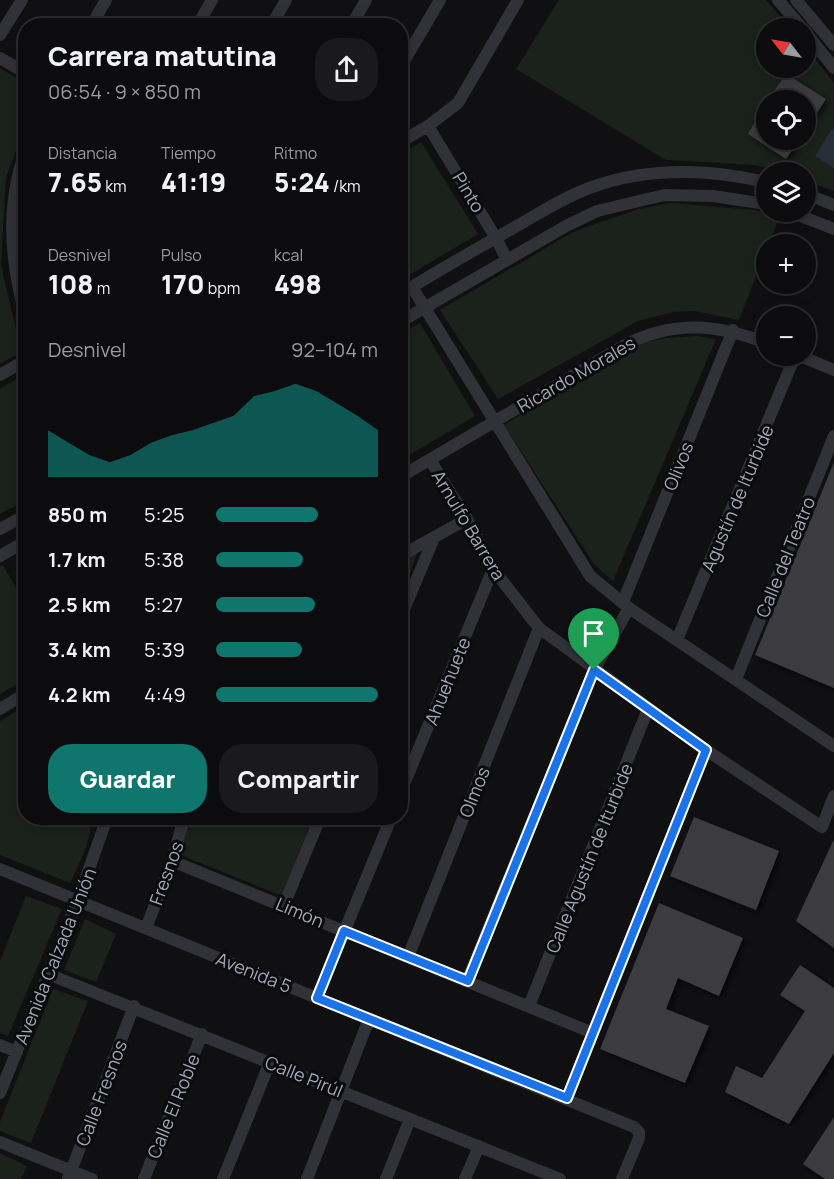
<!DOCTYPE html>
<html lang="es">
<head>
<meta charset="utf-8">
<style>
	body { margin:0; font-family:Manrope,sans-serif; background:#1a1a1c; color:#f1f3f6; height:100vh; display:flex; flex-direction:column; font-size:22px; white-space:nowrap }
	* { box-sizing:border-box; margin:0 }
	p { font-size:20px; color:#9a9b9e }
	.icon { flex:none; width:33px; height:33px; fill:none; stroke:currentColor; stroke-width:2; stroke-linecap:round; stroke-linejoin:round }
	.map { position:relative; flex:1; overflow:hidden }
	.sheet { position:absolute; left:18px; top:18px; width:390px; height:807px; display:flex; flex-direction:column; background:#0c0c0e; border-radius:24px; box-shadow:0 3px 15px #0003,0 0 0 2px #2c2c2e }
	.sheet>* { flex:none }
	.needle { width:39px; rotate:301deg }
	.fabs { position:absolute; left:756px; top:18px; display:grid; gap:12px }
	.fabs a { display:grid; place-items:center; width:60px; height:60px; border-radius:50%; background:#0c0c0e; box-shadow:0 3px 15px #0003,0 0 0 2px #2c2c2e; font-size:30px }
	.pin { position:absolute; display:grid; place-items:center; width:51px; height:51px; color:#fff; margin:-62px -26px; border-radius:50% 50% 50% 0; rotate:-45deg; box-shadow:0 0 6px #0007 }
	.pin .icon { rotate:45deg }
	.round { display:grid; place-items:center; flex:none; width:63px; height:63px; border-radius:24px; background:#1a1a1c }
	.overview { display:flex; align-items:center; justify-content:space-between; height:102px; padding:0 30px }
	h1 { font-size:27px; font-weight:800; line-height:45px }
	.figures { display:grid; grid-template-columns:repeat(3,1fr); gap:9px; height:102px; padding:6px 30px }
	.figures div { display:grid; align-content:center }
	.figures b { font-size:26px; font-weight:800 }
	.figures small { font-size:16px; font-weight:400 }
	.figures p { font-size:16px }
	.chart { height:168px; padding:12px 30px }
	.chart p { display:flex; justify-content:space-between }
	.chart svg { width:100%; height:108px; margin-top:6px; fill:#0f766e; opacity:.7 }
	.action { display:flex; gap:12px; margin-top:auto; padding:12px 30px }
	.action a { flex:1; height:69px; border-radius:24px; background:#0f766e; color:#fff; font-size:24px; font-weight:800; line-height:69px; text-align:center }
	.action a+a { background:#1a1a1c; color:#f1f3f6 }
	ul { padding:0 30px; list-style:none; font-size:20px }
	li { display:grid; grid-template-columns:96px 72px 1fr; align-items:center; height:45px }
	li i { height:15px; border-radius:8px; background:#0f766e }
	.map>svg:first-child { display:block }
	.green { fill:#1a221b; fill-rule:evenodd }
	.water { fill:#262f37 }
	.building { fill:#3a3b40; filter:url(#shadow) }
	.lines { fill:none; stroke-linecap:round; stroke-linejoin:round }
	.minor { stroke:#313237; stroke-width:12 }
	.route-casing { stroke:#fff; stroke-width:12 }
	.route { stroke:#1a73e8; stroke-width:8 }
	.labels { text-anchor:middle; dominant-baseline:central; stroke-width:6; stroke-linejoin:round; paint-order:stroke }
	.street-label { font-size:18px; fill:#a0a6b4; stroke:#0b0b0d }
</style>
</head>
<body>
<div class="map">
<svg width="834" height="1179" viewBox="0 0 834 1179">
	<defs>
		<filter id="shadow"><feDropShadow dx="3" dy="3" stdDeviation="3" flood-color="#0009"/></filter>
	</defs>
	<rect width="100%" height="100%" fill="#101012"/>
	<path class="green" d="M 559,0 L 766,0 L 790,28 L 766,28 L 766,68 L 806,68 L 806,48 L 834,83 L 834,191 L 806,181 L 806,172 L 781,172 L 754,165 L 666,160 L 516,69 ZM 766,100 L 806,100 L 806,140 L 766,140 Z
		M 0,68 L 26,84 L 25,126 L 6,178 L 1,265 L 21,352 L 0,364 Z
		M 421,142 L 478,234 L 401,280 L 401,154 Z
		M 670,203 L 755,210 L 779,218 L 769,244 L 766,244 L 766,251 L 739,320 L 695,311 L 673,312 L 638,321 L 498,399 L 440,310 L 575,231 L 639,209 Z
		M 420,323 L 475,416 L 401,460 L 401,334 Z
		M 697,336 L 716,339 L 613,581 L 594,564 L 504,425 L 641,343 L 666,338 Z
		M 25,374 L 25,501 L 0,514 L 0,389 Z
		M 419,549 L 401,597 L 401,560 Z
		M 3,565 L 25,604 L 26,679 L 0,694 L 0,566 Z
		M 25,706 L 26,818 L 93,818 L 86,848 L 70,883 L 0,855 L 0,721 Z
		M 188,818 L 313,818 L 282,896 L 181,855 Z
		M 26,896 L 62,909 L 8,1036 L 0,1033 L 0,961 Z
		M 85,919 L 116,934 L 96,982 L 64,970 Z
		M 53,989 L 88,1001 L 31,1143 L 0,1131 L 0,1122 Z
		M 0,1153 L 27,1166 L 21,1179 L 0,1179 Z"/>
	<path class="water" d="M 832,129 L 834,130 L 834,168 L 815,156 Z"/>
	<path class="building" d="M 786,74 L 826,99 L 806,130 L 806,100 L 768,100 Z
		M 766,103 L 766,140 L 799,140 L 786,159 L 748,134 Z
		M 834,462 L 834,688 L 755,655 Z
		M 694,817 L 779,851 L 756,910 L 670,876 Z
		M 833,841 L 834,841 L 834,948 L 796,921 Z
		M 659,903 L 743,938 L 719,996 L 678,978 L 666,1009 L 709,1026 L 685,1083 L 600,1049 Z
		M 800,965 L 834,988 L 834,1053 L 789,1124 L 725,1092 L 736,1066 L 762,1078 L 805,1011 L 780,995 Z
		M 834,1117 L 834,1179 L 825,1179 L 803,1164 Z"/>
	<g class="lines">
		<path class="minor" d="M 778,0 L 802,28
			M 796,0 L 834,45
			M 91,26 L 106,0
			M 197,26 L 212,0
			M 271,26 L 286,0
			M 351,26 L 366,0
			M 806,33 L 834,68
			M 0,35 L 22,0
			M 0,58 L 26,73
			M 400,68 L 440,0
			M 428,126 L 496,238 L 507,260
			M 400,142 L 428,126 L 458,103 L 518,0
			M 26,150 C 5,205 10,262 26,317
			M 806,194 L 834,205
			M 790,212 L 834,229
			M 412,287 L 590,576 L 629,608 L 834,746
			M 400,294 C 438,271 476,249 515,227 C 540,213 564,197 592,187 C 648,167 709,169 766,182
			M 400,322 L 566,226 L 597,211 L 664,195 L 713,196 L 766,204
			M 800,356 L 834,370
			M 0,375 L 26,360
			M 430,460 L 467,519 L 493,569 L 539,628 L 706,750 L 822,827 L 834,796
			M 400,477 L 625,345 C 674,320 717,324 766,343
			M 0,529 L 26,515
			M 0,556 L 26,541
			M 400,556 L 467,519
			M 623,602 L 733,330
			M 400,619 L 434,538
			M 677,640 L 795,356
			M 736,679 L 834,436
			M 0,709 L 26,693
			M 400,794 L 493,569
			M 172,861 L 593,1033
			M 0,869 L 634,1127 L 639,1132 L 639,1138 L 622,1179
			M 284,905 L 320,818
			M 146,928 L 172,861 L 184,818
			M 408,957 L 539,628
			M 48,974 L 560,1179
			M 467,981 L 594,670 L 629,608
			M 317,998 L 391,818
			M 529,1006 L 648,709
			M 0,1045 L 17,1052
			M 0,1093 L 78,900 L 107,818
			M 567,1098 L 706,750
			M 0,1142 L 92,1179
			M 68,1179 L 134,1006
			M 144,1179 L 202,1034
			M 223,1179 L 270,1062
			M 307,1179 L 369,1019
			M 386,1179 L 410,1119
			M 465,1179 L 479,1146"/>
	</g>
	<g class="lines">
		<g class="route-casing">
			<path id="route" d="M 594,670 L 706,750 L 567,1098 L 317,998 L 344,931 L 468,981 Z"/>
		</g>
		<use href="#route" class="route"/>
	</g>
	<g class="labels">
		<g class="street-label">
			<text transform="translate(469 192) rotate(59)">Pinto</text>
			<text transform="translate(576 374) rotate(-30)">Ricardo Morales</text>
			<text transform="translate(678 466) rotate(-68)">Olivos</text>
			<text transform="translate(737 498) rotate(-67)">Agustín de Iturbide</text>
			<text transform="translate(469 525) rotate(59)">Arnulfo Barrera</text>
			<text transform="translate(785 557) rotate(-68)">Calle del Teatro</text>
			<text transform="translate(447 681) rotate(-68)">Ahuehuete</text>
			<text transform="translate(474 792) rotate(-68)">Olmos</text>
			<text transform="translate(589 858) rotate(-68)">Calle Agustín de Iturbide</text>
			<text transform="translate(166 873) rotate(-70)">Fresnos</text>
			<text transform="translate(300 912) rotate(23)">Limón</text>
			<text transform="translate(55 956) rotate(-68)">Avenida Calzada Unión</text>
			<text transform="translate(254 972) rotate(22)">Avenida 5</text>
			<text transform="translate(304 1076) rotate(22)">Calle Pirúl</text>
			<text transform="translate(101 1093) rotate(-69)">Calle Fresnos</text>
			<text transform="translate(173 1106) rotate(-68)">Calle El Roble</text>
		</g>
	</g>
</svg>
<div class="fabs">
<a><svg class="needle" viewBox="-14 -14 28 28"><path d="M0-13l5 13h-10z" fill="#e53935"/><path d="M0 13l5-13h-10z" fill="#9a9b9e"/></svg></a>
<a><svg class="icon" aria-label="locate" viewBox="0 0 24 24"><circle cx="12" cy="12" r="6"/><path d="M12 2v4M12 18v4M2 12h4M18 12h4"/></svg></a>
<a><svg class="icon" aria-label="layers" viewBox="0 0 24 24"><path d="M12 4l9 5-9 5-9-5zM3 14l9 5 9-5"/></svg></a>
<a>+</a>
<a>−</a>
</div>
<div class="pin" style="left:594px;top:670px;background:#1e9e55"><svg class="icon" aria-label="arrive" viewBox="0 0 24 24"><path d="M6 21V4h12l-3 4 3 4H6"/></svg></div>
<section class="sheet">
<div class="overview"><div><h1>Carrera matutina</h1><p>06:54 · 9 × 850 m</p></div><a class="round"><svg class="icon" aria-label="share" viewBox="0 0 24 24"><path d="M12 15V3M7 8l5-5 5 5M5 13v7h14v-7"/></svg></a></div>
<div class="figures">
<div><p>Distancia</p><b>7.65<small> km</small></b></div>
<div><p>Tiempo</p><b>41:19</b></div>
<div><p>Ritmo</p><b>5:24<small> /km</small></b></div>
</div>
<div class="figures">
<div><p>Desnivel</p><b>108<small> m</small></b></div>
<div><p>Pulso</p><b>170<small> bpm</small></b></div>
<div><p>kcal</p><b>498</b></div>
</div>
<div class="chart"><p><span>Desnivel</span>92–104 m</p>
<svg viewBox="0 0 160 44" preserveAspectRatio="none"><path d="M0 44V25L10 30L20 35L30 38L40 35L50 30L60 27L70 25L80 22L90 19L100 11L110 9L120 6L130 9L140 14L150 19L160 25V44z"/></svg>
</div>
<ul>
<li><b>850 m</b>5:25<i style="width:63%"></i></li>
<li><b>1.7 km</b>5:38<i style="width:54%"></i></li>
<li><b>2.5 km</b>5:27<i style="width:61%"></i></li>
<li><b>3.4 km</b>5:39<i style="width:53%"></i></li>
<li><b>4.2 km</b>4:49<i style="width:100%"></i></li>
</ul>
<div class="action"><a>Guardar</a><a>Compartir</a></div>
</section>
</div>
</body>
</html>
